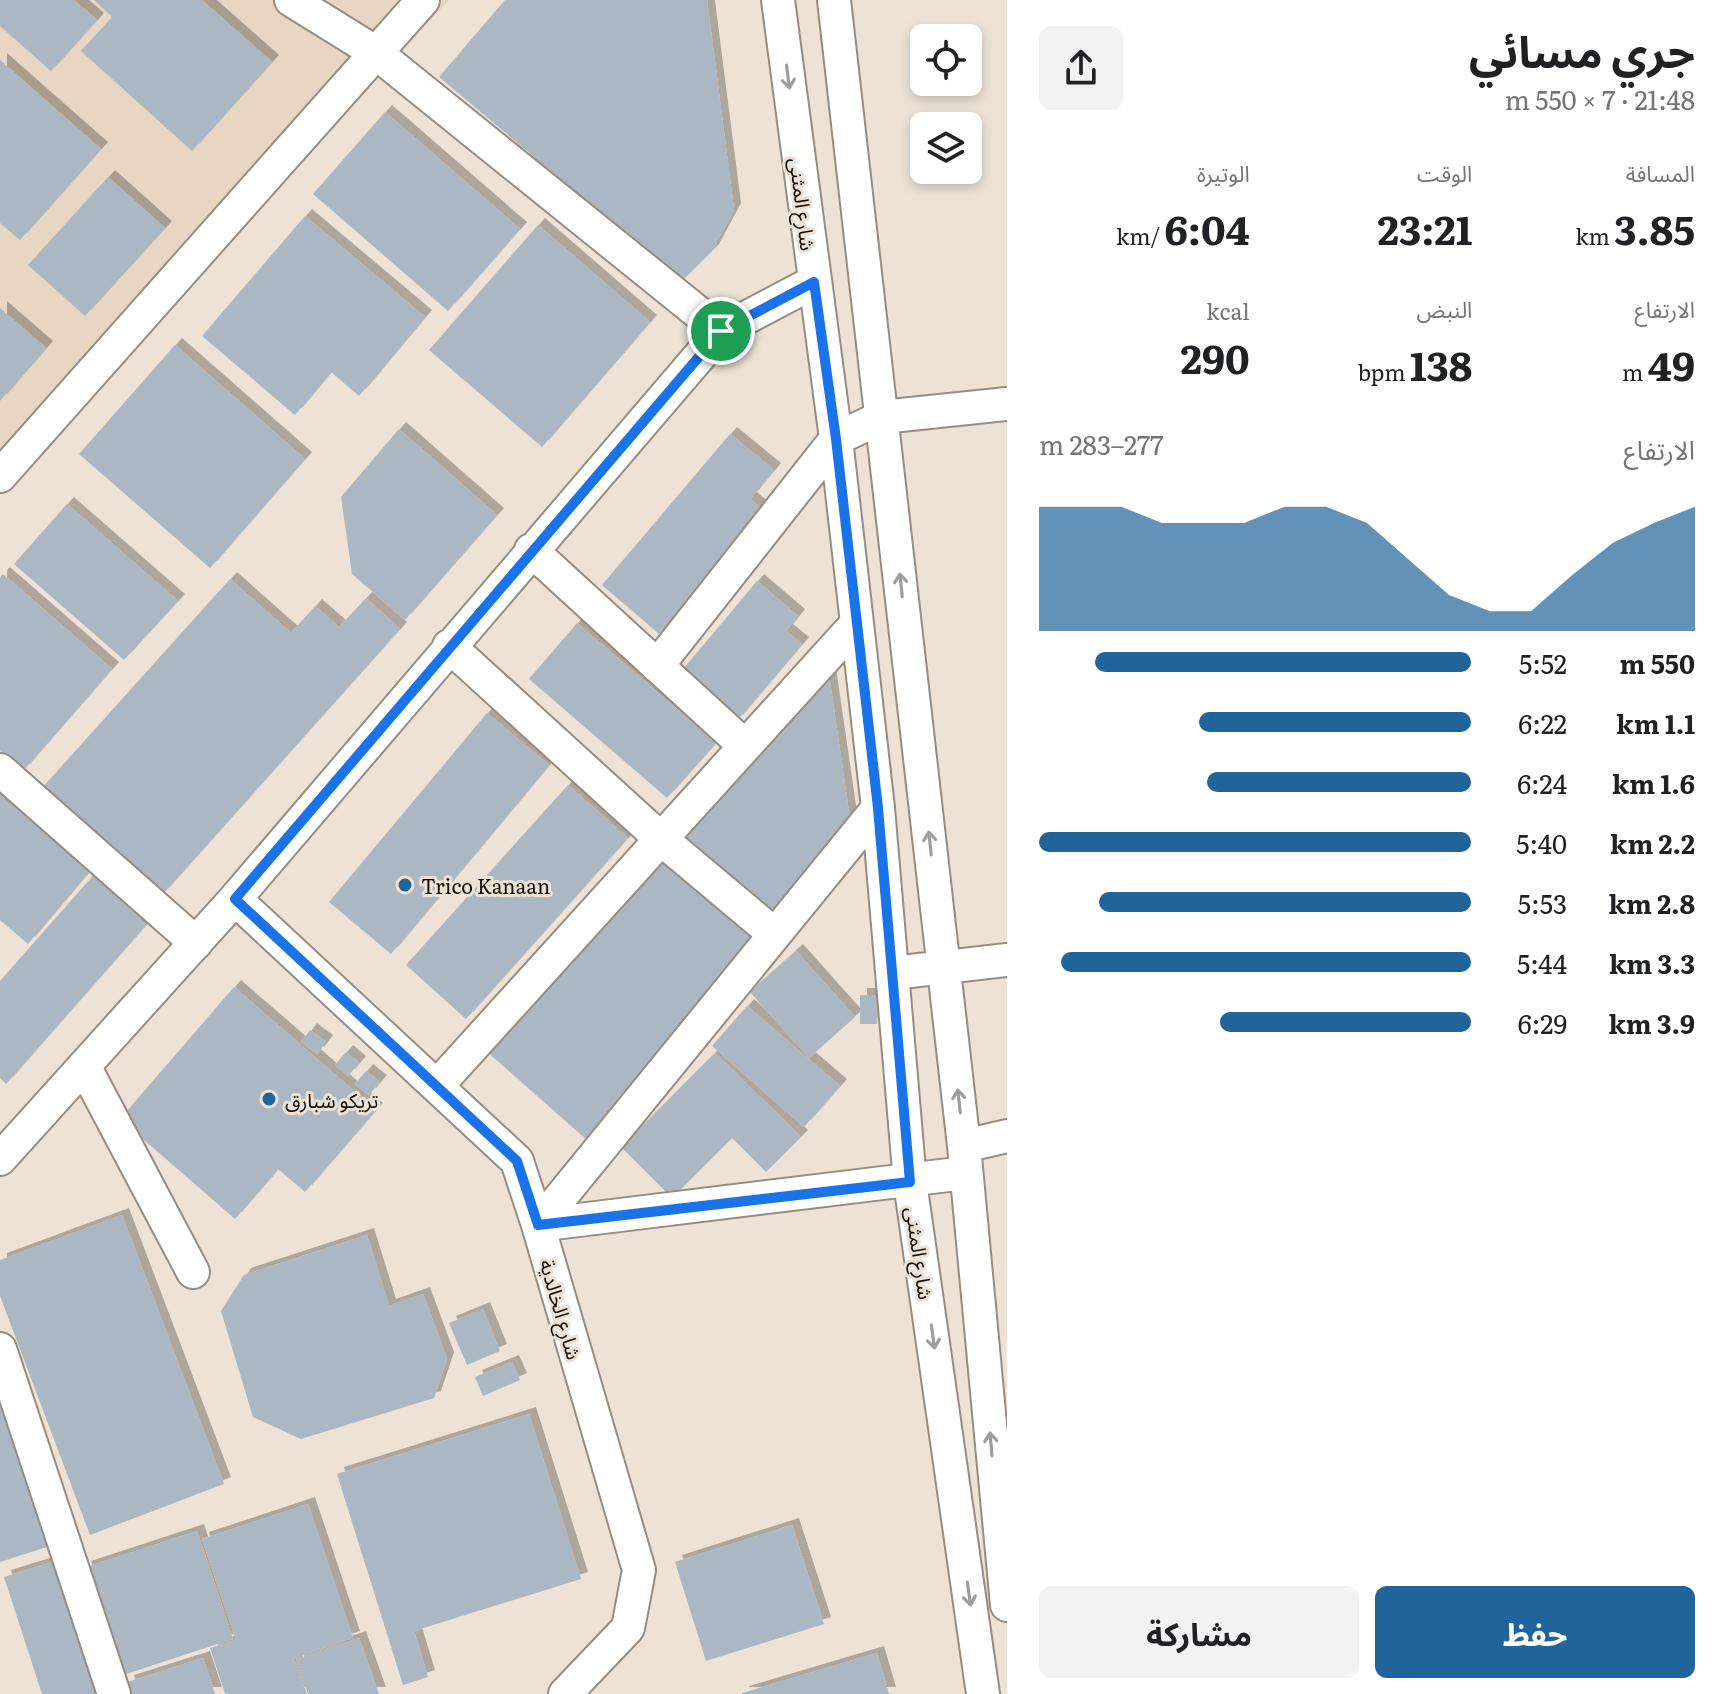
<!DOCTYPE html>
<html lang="ar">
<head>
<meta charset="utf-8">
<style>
	body { margin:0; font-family:Literata,"Noto Sans Arabic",serif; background:#f2f2f2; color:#202124; direction:rtl; height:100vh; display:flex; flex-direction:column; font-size:30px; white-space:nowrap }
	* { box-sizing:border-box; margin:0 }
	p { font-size:26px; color:#757577 }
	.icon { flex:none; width:44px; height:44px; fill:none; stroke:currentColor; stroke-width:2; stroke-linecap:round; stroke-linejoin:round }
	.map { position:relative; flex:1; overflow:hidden; direction:ltr }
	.side { display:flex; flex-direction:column; background:#fff; width:720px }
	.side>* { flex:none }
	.fabs { position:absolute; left:910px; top:24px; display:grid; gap:16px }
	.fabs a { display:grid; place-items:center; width:72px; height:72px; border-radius:12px; background:#fff; box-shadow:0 4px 12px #0003; font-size:40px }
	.pin { position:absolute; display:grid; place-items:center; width:68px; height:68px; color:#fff; margin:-34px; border:4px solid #fff; border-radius:50%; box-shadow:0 2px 8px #0007 }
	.round { display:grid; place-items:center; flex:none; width:84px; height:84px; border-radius:12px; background:#f2f2f2 }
	.headline { display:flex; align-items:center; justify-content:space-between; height:136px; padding:0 32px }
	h1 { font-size:44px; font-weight:700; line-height:60px }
	.stats { display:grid; grid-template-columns:repeat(3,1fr); gap:12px; height:136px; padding:8px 32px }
	.stats div { display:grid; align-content:center }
	.stats b { font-size:40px; font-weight:700 }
	.stats small { font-size:22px; font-weight:400 }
	.stats p { font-size:22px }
	.chart { height:224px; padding:16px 32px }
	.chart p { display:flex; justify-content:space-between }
	.chart svg { width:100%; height:144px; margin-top:8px; fill:#216499; opacity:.7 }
	.cta { display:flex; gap:16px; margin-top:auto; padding:16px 32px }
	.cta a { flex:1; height:92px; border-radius:12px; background:#216499; color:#fff; font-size:32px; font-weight:700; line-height:92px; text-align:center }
	.cta a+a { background:#f2f2f2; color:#202124 }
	ul { padding:0 32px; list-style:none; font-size:26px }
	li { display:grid; grid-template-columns:128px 96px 1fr; align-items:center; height:60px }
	li i { height:20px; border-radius:10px; background:#216499 }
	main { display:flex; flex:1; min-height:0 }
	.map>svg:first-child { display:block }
	.built { fill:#e6d6c2 }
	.building { fill:#abb7c3; filter:url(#shadow) }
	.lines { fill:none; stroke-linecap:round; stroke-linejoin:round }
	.minor-casing { stroke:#968c7f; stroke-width:36 }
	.minor { stroke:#fff; stroke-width:32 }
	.oneway { stroke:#a09e9d }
	.route-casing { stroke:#fff; stroke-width:16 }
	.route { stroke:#1a73e8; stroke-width:10 }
	.poi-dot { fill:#216499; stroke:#ede2d5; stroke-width:3 }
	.labels { text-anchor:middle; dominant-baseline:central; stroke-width:6; stroke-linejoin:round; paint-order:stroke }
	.street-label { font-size:20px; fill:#110d09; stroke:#ede2d5 }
	.poi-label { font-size:20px; fill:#110d09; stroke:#ede2d5; text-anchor:start }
</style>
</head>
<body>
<main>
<section class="side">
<div class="headline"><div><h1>جري مسائي</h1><p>21:48 · 7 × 550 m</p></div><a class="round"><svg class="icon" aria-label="share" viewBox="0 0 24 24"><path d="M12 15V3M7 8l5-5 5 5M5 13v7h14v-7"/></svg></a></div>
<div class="stats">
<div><p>المسافة</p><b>3.85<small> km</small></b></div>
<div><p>الوقت</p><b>23:21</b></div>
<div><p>الوتيرة</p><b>6:04<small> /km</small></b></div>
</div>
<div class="stats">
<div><p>الارتفاع</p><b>49<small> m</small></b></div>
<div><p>النبض</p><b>138<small> bpm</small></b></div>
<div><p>kcal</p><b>290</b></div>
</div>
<div class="chart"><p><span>الارتفاع</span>277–283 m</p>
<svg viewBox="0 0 160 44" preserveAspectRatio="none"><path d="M0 44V6L10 6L20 6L30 11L40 11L50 11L60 6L70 6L80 11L90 22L100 33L110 38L120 38L130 27L140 17L150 11L160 6V44z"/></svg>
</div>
<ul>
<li><b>550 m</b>5:52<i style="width:87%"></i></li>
<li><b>1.1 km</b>6:22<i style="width:63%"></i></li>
<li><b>1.6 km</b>6:24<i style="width:61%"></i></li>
<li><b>2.2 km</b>5:40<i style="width:100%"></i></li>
<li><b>2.8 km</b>5:53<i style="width:86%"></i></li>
<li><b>3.3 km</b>5:44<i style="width:95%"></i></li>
<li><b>3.9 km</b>6:29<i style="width:58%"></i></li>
</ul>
<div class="cta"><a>حفظ</a><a>مشاركة</a></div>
</section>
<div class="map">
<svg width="1007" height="1694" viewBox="0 0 1007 1694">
	<defs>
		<filter id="shadow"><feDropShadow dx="7" dy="-7" stdDeviation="0" flood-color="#0004"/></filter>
	</defs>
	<rect width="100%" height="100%" fill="#ede2d5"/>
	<path class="built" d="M 0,0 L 449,0 L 0,495 Z"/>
	<path class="building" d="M 0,0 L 74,0 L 97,20 L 51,71 L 0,26 Z
		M 94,0 L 202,0 L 272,62 L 192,151 L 81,51 L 112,17 Z
		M 505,0 L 707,0 L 734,210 L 712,251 L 682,281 L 439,77 Z
		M 0,60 L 101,149 L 20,240 L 0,223 Z
		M 385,112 L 520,229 L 448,311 L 313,194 Z
		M 108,177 L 165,228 L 85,316 L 28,265 Z
		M 305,216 L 425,317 L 359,396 L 331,372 L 295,415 L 202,336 Z
		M 538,225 L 650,322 L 542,447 L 429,350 Z
		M 0,308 L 46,348 L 0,401 Z
		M 175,345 L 305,459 L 210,568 L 79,454 Z
		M 399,429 L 497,515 L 405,620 L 352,574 L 341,497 Z
		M 730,434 L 774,470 L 750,499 L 764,511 L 659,634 L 602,585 Z
		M 67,504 L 178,601 L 124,660 L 14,564 Z
		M 3,574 L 112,669 L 23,771 L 0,751 L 0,577 Z
		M 230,579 L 291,633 L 315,606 L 339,627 L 366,598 L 400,629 L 162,895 L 42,788 Z
		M 757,581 L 798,616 L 786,631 L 802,644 L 736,722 L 679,674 Z
		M 577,623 L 716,743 L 667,798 L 529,679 Z
		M 829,675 L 850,819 L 773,913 L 681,835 Z
		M 487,713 L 549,765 L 391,954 L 329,902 Z
		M 568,785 L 628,838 L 466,1019 L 406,965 Z
		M 0,789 L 93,867 L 28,944 L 0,920 Z
		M 658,854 L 761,944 L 587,1140 L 485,1050 Z
		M 98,870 L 152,918 L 6,1084 L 0,1078 L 0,981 Z
		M 796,951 L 855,1017 L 809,1058 L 750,992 Z
		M 234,987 L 376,1110 L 305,1192 L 278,1169 L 235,1219 L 120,1119 Z
		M 860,995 L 878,995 L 877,1024 L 860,1024 Z
		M 747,1006 L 840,1086 L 804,1127 L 712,1046 Z
		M 310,1030 L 326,1042 L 317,1054 L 301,1042 Z
		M 346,1052 L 359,1063 L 348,1076 L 335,1065 Z
		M 715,1053 L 801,1137 L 766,1172 L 732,1138 L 672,1198 L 621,1147 Z
		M 366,1071 L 380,1082 L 369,1095 L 355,1084 Z
		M 122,1215 L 224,1484 L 90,1535 L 0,1296 L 0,1260 Z
		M 367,1235 L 389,1306 L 423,1294 L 447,1359 L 434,1398 L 301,1439 L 253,1417 L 221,1311 L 244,1275 Z
		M 483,1309 L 500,1351 L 467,1365 L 449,1323 Z
		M 512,1362 L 520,1380 L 483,1396 L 475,1377 Z
		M 0,1374 L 56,1544 L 0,1562 Z
		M 529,1414 L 581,1579 L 414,1631 L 428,1677 L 403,1685 L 337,1474 Z
		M 308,1504 L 353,1638 L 294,1658 L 307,1694 L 225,1694 L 210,1648 L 236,1640 L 202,1539 Z
		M 792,1525 L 824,1624 L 706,1661 L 675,1562 Z
		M 197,1531 L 233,1639 L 120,1676 L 84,1568 Z
		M 59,1560 L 103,1694 L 42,1694 L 4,1577 Z
		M 359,1638 L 379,1694 L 308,1694 L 296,1659 Z
		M 877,1653 L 889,1694 L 742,1694 L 742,1693 Z
		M 203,1658 L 215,1694 L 131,1694 L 127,1682 Z"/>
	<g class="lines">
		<g class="minor-casing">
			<path id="minor" d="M 291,0 L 375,52 L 721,331
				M 778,0 L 836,439 L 878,808 L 910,1182 L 983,1694
				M 834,0 L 964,1146 L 1007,1605
				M 0,476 L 423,0
				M 531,550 L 745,746
				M 449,646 L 661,839 L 773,933
				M 657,666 L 836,439 L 882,417 L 1007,404
				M 0,770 L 196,943
				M 235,899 L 517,1161 L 538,1225
				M 893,973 L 1007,960
				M 84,1066 L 193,1272
				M 437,1086 L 857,623
				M 964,1146 L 1007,1136
				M 0,1159 L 235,899 L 721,331 L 814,282
				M 538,1225 L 878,808
				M 0,1349 L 114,1694
				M 565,1694 L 628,1628 L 639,1570 L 538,1225 L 965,1173"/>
		</g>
		<use href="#minor" class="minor"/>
	</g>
	<defs><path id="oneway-shaft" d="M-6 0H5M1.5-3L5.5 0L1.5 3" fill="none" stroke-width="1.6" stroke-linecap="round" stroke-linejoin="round" transform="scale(2)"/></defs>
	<g class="oneway">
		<use href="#oneway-shaft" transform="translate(788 77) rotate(83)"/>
		<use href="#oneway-shaft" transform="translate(901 585) rotate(-96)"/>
		<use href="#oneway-shaft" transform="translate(930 843) rotate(-96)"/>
		<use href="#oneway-shaft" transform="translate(959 1101) rotate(-96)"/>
		<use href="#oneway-shaft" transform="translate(933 1337) rotate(82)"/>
		<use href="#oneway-shaft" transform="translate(991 1444) rotate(-95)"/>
		<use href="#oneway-shaft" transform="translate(969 1594) rotate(82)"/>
	</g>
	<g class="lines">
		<g class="route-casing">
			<path id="route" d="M 814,282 L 836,439 L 878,808 L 910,1182 L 538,1225 L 517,1161 L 235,899 L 721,331 Z"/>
		</g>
		<use href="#route" class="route"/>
	</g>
	<g class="poi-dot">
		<circle cx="405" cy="885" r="8"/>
		<circle cx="269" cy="1099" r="8"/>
	</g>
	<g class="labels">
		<g class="street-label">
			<text transform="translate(804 204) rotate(83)">شارع المثنى</text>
			<text transform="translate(921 1253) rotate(82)">شارع المثنى</text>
			<text transform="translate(562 1309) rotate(74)">شارع الخالدية</text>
		</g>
		<g class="poi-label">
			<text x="421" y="885">Trico Kanaan</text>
			<text x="285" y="1099">تريكو شبارق</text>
		</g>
	</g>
</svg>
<div class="fabs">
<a><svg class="icon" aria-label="locate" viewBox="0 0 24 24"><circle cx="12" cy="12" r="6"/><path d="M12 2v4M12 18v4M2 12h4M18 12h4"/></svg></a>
<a><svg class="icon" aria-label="layers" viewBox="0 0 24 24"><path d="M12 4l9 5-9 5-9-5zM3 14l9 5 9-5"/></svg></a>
</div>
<div class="pin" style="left:721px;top:331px;background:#1e9e55"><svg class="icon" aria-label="arrive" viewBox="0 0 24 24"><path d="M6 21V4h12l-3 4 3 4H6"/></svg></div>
</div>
</main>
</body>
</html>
